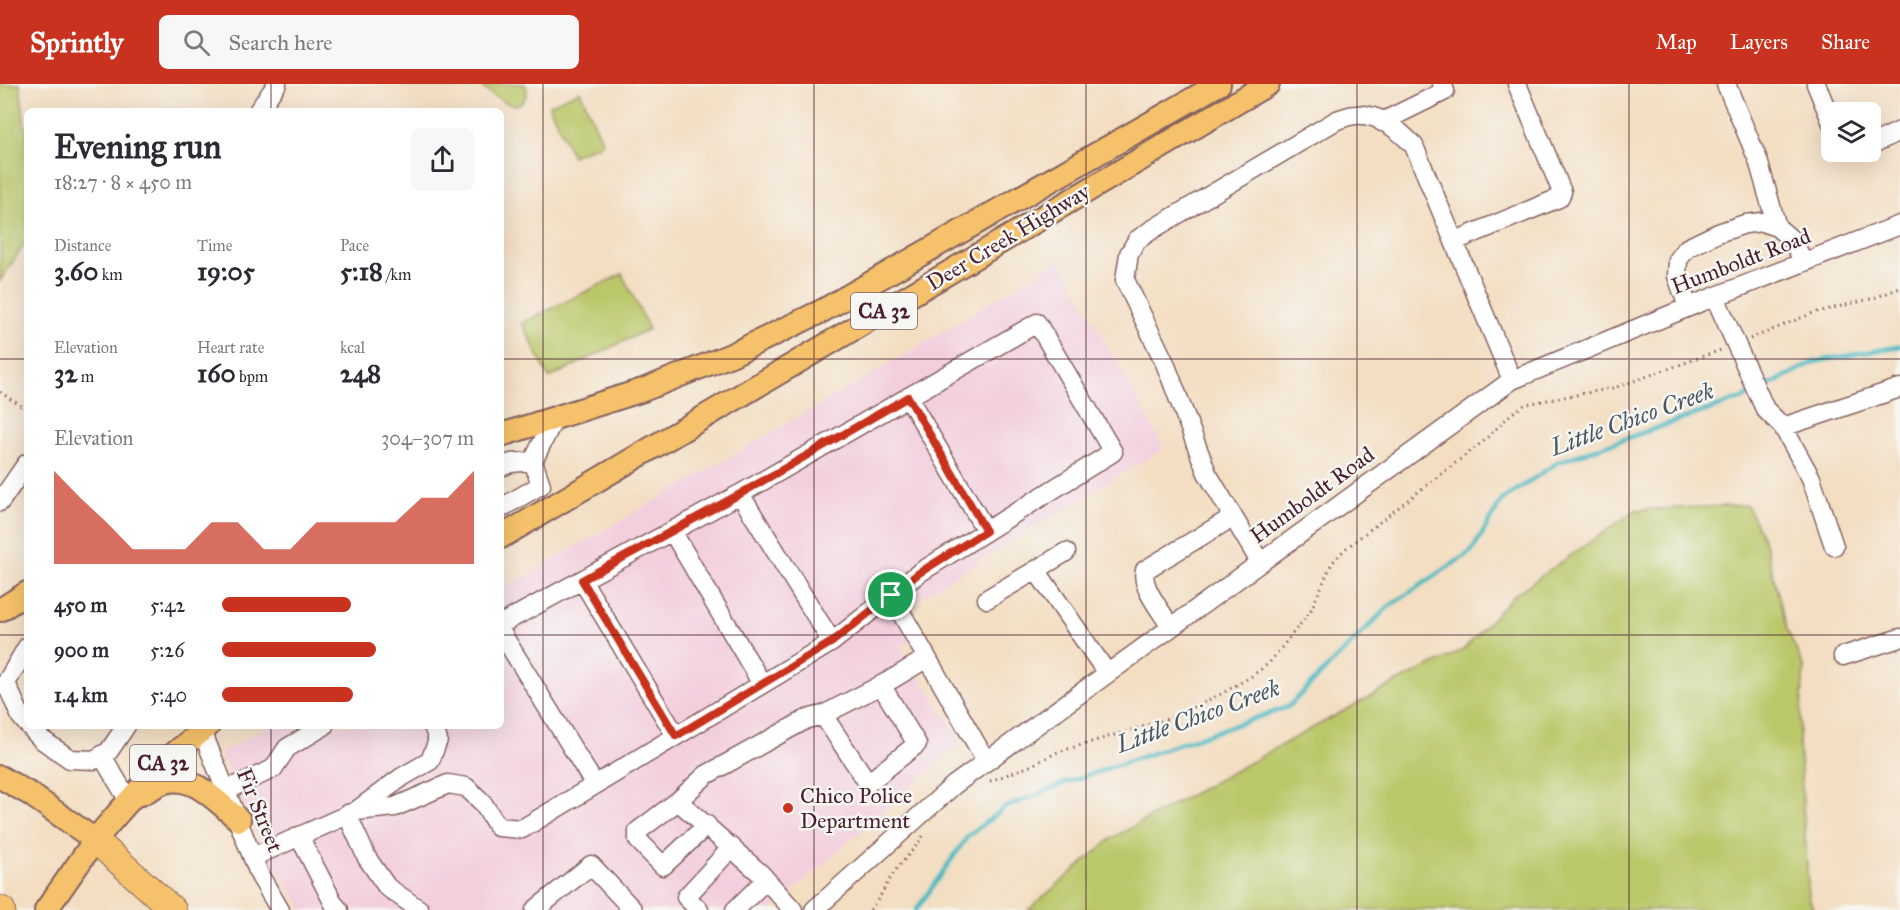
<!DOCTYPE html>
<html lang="en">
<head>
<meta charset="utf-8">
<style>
	body { margin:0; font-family:"IM FELL Great Primer",serif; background:#f7f7f7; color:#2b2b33; height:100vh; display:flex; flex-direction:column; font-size:22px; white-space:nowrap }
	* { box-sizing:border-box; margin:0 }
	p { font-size:20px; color:#7c7c81 }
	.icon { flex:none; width:33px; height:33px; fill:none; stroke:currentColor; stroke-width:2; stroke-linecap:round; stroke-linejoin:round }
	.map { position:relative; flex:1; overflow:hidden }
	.side { position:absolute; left:24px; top:24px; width:480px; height:621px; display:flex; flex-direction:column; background:#fff; border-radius:9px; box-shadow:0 6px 24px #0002 }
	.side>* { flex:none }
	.fabs { position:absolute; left:1821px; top:18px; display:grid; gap:12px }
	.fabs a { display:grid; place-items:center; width:60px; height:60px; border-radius:9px; background:#fff; box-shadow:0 6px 24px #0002; font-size:30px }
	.pin { position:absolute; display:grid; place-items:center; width:51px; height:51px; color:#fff; margin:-26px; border:3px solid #fff; border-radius:50%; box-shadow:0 2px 6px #0007 }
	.round { display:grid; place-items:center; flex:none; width:63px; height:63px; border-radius:9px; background:#f7f7f7 }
	.head { display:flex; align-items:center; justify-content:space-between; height:102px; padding:0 30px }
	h1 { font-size:33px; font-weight:700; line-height:45px }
	.metrics { display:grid; grid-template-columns:repeat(3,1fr); gap:9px; height:102px; padding:6px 30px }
	.metrics div { display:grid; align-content:center }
	.metrics b { font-size:26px; font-weight:700 }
	.metrics small { font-size:16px; font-weight:400 }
	.metrics p { font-size:16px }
	.chart { height:168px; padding:12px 30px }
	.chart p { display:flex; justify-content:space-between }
	.chart svg { width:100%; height:108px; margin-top:6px; fill:#c8321e; opacity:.7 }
	ul { padding:0 30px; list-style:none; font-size:20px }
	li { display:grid; grid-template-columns:96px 72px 1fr; align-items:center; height:45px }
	li i { height:15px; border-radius:8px; background:#c8321e }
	header { display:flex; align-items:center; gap:36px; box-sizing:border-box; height:84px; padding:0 30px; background:#c8321e; color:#fff }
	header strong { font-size:28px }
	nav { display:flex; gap:33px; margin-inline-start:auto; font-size:21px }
	.search { width:420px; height:54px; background:#f7f7f7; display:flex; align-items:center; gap:15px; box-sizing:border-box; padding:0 21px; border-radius:9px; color:#7c7c81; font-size:22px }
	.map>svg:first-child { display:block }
	.built { fill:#f3cfde }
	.green { fill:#bbc86a; stroke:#82744a; stroke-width:1.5 }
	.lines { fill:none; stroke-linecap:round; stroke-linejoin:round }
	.stream { stroke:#4bb9c3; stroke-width:4.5 }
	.minor-casing { stroke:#856260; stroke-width:21 }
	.major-casing { stroke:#856260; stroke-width:26 }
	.highway-casing { stroke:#856260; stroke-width:28 }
	.path { stroke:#856260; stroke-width:3; stroke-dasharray:1.5 4.5; stroke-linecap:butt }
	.minor { stroke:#fff; stroke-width:18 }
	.major { stroke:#f5c16b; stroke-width:22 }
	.highway { stroke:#f5c16b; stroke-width:26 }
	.route-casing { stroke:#fff; stroke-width:12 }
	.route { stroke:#c8321e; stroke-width:8 }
	.grid { fill:none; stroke:#4a1f2b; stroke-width:1.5; stroke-opacity:0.55 }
	.poi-dot { fill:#c8321e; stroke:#f6f6f2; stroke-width:2 }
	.labels { text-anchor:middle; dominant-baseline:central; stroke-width:5; stroke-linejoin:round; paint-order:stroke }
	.shield { fill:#f6f6f2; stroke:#7e6067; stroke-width:1.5 }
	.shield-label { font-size:21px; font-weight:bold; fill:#4a1f2b }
	.street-label { font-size:22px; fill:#4a1f2b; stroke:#f6f6f2 }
	.poi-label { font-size:22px; fill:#4a1f2b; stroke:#f6f6f2; text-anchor:start }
	.water-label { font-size:24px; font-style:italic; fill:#4a5560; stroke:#f6f6f2 }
</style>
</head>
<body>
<header>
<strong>Sprintly</strong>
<div class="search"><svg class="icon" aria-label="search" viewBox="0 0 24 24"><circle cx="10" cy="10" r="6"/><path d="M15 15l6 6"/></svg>Search here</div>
<nav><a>Map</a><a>Layers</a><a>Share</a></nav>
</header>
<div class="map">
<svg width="1900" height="826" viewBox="0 0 1900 826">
	<rect width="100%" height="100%" fill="#f6f6f2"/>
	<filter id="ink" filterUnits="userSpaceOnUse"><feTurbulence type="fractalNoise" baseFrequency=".0167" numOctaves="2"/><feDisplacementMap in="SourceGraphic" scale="12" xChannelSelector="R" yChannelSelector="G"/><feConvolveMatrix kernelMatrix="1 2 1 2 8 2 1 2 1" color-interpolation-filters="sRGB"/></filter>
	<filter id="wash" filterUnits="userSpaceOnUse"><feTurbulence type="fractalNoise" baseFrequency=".008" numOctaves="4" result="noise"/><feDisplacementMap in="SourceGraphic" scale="24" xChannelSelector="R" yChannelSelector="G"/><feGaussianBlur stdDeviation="1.35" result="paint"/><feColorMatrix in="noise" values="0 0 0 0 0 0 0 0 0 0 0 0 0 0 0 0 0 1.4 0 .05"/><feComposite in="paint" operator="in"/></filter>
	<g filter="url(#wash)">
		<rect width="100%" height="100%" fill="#f3dec2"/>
		<path class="built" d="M 1060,176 L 1164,364 L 908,521 L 924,548 L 901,562 L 961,658 L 772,826 L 304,826 L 267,773 L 220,670 L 268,642 L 501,642 L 501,507 L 891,279 Z"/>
		<path class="green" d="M 0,0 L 20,0 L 25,44 L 27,46 L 27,156 L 0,197 Z
			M 481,0 L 525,0 C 527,5 528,8 525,14 C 517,31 494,11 484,5 Z
			M 580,7 L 603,59 L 572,72 L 549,21 Z
			M 622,190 L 649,245 L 549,294 L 522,239 Z
			M 1747,421 L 1765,459 L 1787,545 L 1804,584 L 1799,658 L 1809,814 L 1814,826 L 1028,826 L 1112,754 L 1393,600 L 1463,566 L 1514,511 L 1636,426 Z"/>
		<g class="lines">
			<path class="stream" d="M 1761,305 L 1814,278 L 1900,262
				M 916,826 L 968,752 L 1004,724 L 1065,699 L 1288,623 L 1388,523 L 1472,467 L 1502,416 L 1558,378 L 1743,314 L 1753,309"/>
		</g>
	</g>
	<g filter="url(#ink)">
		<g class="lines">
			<g class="minor-casing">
				<path id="minor" d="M 1726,0 L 1758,76 L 1777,143
					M 1816,0 L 1832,39
					M 258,27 L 277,0
					M 1382,38 L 1445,7 L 1442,0
					M 1870,61 L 1900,47
					M 1455,157 L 1559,114 L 1562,108 L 1517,0
					M 1715,213 L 1765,325 L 1783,343 L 1900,304
					M 1688,223 L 1677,192 L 1678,176 L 1687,164 L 1718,149 L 1745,140 L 1762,138 L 1777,143 L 1792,156 L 1804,178
					M 908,313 L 986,447
					M 1783,343 L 1811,394 L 1834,462
					M 501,383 L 511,379 L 533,377
					M 740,410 L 1037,239 L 1113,368 L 919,489 L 832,558
					M 0,418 L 27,379
					M 501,424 L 541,401 L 533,377 L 554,335
					M 672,447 L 762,600
					M 1260,478 L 1207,389 L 1165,279 L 1125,196 L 1129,170 L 1137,156 L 1153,145 L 1337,36 C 1343,34 1350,31 1356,31 C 1378,29 1400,47 1414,62 L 1512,296
					M 1036,486 L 1066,468
					M 582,496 L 676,652
					M 891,511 L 986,677
					M 987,515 L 1036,486 L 1107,589
					M 1171,543 C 1162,528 1140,503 1145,486 L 1233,433
					M 501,548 L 595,701
					M 27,563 L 6,599 L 21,633 L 27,640
					M 1843,572 L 1900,554
					M 823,631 L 889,597 L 927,574
					M 29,642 L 41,655 L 70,675 L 94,676 L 109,667 L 126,642
					M 200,642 L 260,792 L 280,826
					M 102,672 L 129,717
					M 226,706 L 273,685 L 287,664 L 324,642
					M 678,717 L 706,691 L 807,635 L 823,631 L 868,699 L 917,660 L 881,601
					M 356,727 L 395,723 L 448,700 L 466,703 L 482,718 L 498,743 L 522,745 L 832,558 L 740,410 L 501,540
					M 347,730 L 367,774 L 387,803 L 420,826
					M 707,741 L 663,782 L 638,756 L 638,747 L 678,717 L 761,790 L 793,826
					M 299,752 L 334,820 L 339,826
					M 253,773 L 356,727 L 402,693 L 430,677 L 438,656 L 433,642
					M 535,826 L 591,781 L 633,826
					M 699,826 L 686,813 L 732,763
					M 735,826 L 766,796
					M 814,826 L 954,701 L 1512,296 L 1701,218 L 1900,141"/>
			</g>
			<g class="major-casing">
				<path id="major" d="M 501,351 L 643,306 L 731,271 L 822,227 L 1219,0
					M 501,453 L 1268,0
					M 0,526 L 27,509
					M 0,693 L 30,710 L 95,756
					M 141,710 C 148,707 155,702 162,699 C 192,687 218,719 239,736
					M 46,826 L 95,756 L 119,728 L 164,678 L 208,642"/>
			</g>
			<g class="highway-casing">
				<path id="highway" d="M 95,756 L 173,826
					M 0,825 L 2,826"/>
			</g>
			<path class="path" d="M 1750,255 L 1813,229 L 1874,214 L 1900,204
				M 0,308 L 27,326
				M 990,697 L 1030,682 L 1058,668 L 1171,634 L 1221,610 L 1252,592 L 1269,579 L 1310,528 L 1332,479 L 1345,465 L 1485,356 L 1511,330 L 1526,320 L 1614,304 L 1721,266
				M 870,826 C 880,815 885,802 893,790 C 902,776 914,767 923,752"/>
			<use href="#minor" class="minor"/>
			<use href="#major" class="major"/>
			<use href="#highway" class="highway"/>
		</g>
	</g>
	<g class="lines" filter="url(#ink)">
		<g class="route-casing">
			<path id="route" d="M 908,313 L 986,447 L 919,489 L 832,558 L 676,652 L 582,496 L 740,410 Z"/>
		</g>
		<use href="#route" class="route"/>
	</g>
	<path class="grid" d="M 271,0 L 271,27M 543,0 L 543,826M 814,0 L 814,826M 1086,0 L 1086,826M 1357,0 L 1357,826M 1629,0 L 1629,826M 0,275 L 27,275M 501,275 L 1900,275M 0,551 L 27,551M 501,551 L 1900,551M 271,642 L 271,826"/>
	<circle class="poi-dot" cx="788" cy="724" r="6"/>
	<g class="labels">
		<g class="shield">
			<rect x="851" y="209" width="66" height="36" rx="4.5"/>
			<rect x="130" y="661" width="66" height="36" rx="4.5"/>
		</g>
		<g class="shield-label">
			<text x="884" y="227">CA 32</text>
			<text x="163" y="679">CA 32</text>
		</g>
		<g class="street-label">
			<text transform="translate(1008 153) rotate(-31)">Deer Creek Highway</text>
			<text transform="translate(1741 177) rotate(-21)">Humboldt Road</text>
			<text transform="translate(1312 411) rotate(-36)">Humboldt Road</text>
			<text transform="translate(260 726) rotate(68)">Fir Street</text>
		</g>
		<g class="poi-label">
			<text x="800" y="711">Chico Police<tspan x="800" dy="25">Department</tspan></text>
		</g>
		<g class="water-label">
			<text transform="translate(1632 335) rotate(-20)">Little Chico Creek</text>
			<text transform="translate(1198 632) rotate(-20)">Little Chico Creek</text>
		</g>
	</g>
</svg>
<div class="fabs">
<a><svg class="icon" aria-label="layers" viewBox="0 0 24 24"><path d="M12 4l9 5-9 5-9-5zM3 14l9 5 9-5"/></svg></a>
</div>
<div class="pin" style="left:891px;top:511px;background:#1e9e55"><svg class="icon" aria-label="arrive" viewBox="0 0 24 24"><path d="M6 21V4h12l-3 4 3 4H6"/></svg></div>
<section class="side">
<div class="head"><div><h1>Evening run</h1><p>18:27 · 8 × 450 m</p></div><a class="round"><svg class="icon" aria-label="share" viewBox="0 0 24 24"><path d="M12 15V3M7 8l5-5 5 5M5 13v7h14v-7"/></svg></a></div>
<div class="metrics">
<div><p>Distance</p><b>3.60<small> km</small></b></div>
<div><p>Time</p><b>19:05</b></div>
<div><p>Pace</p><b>5:18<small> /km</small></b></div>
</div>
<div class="metrics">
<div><p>Elevation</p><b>32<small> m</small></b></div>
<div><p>Heart rate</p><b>160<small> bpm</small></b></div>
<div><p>kcal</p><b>248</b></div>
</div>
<div class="chart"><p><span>Elevation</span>304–307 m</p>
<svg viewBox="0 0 160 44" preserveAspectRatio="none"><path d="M0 44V6L10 17L20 27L30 38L40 38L50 38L60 27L70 27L80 38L90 38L100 27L110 27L120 27L130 27L140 17L150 17L160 6V44z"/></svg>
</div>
<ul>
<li><b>450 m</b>5:42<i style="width:51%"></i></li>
<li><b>900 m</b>5:26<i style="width:61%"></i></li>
<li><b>1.4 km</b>5:40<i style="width:52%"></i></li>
</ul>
</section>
</div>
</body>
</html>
